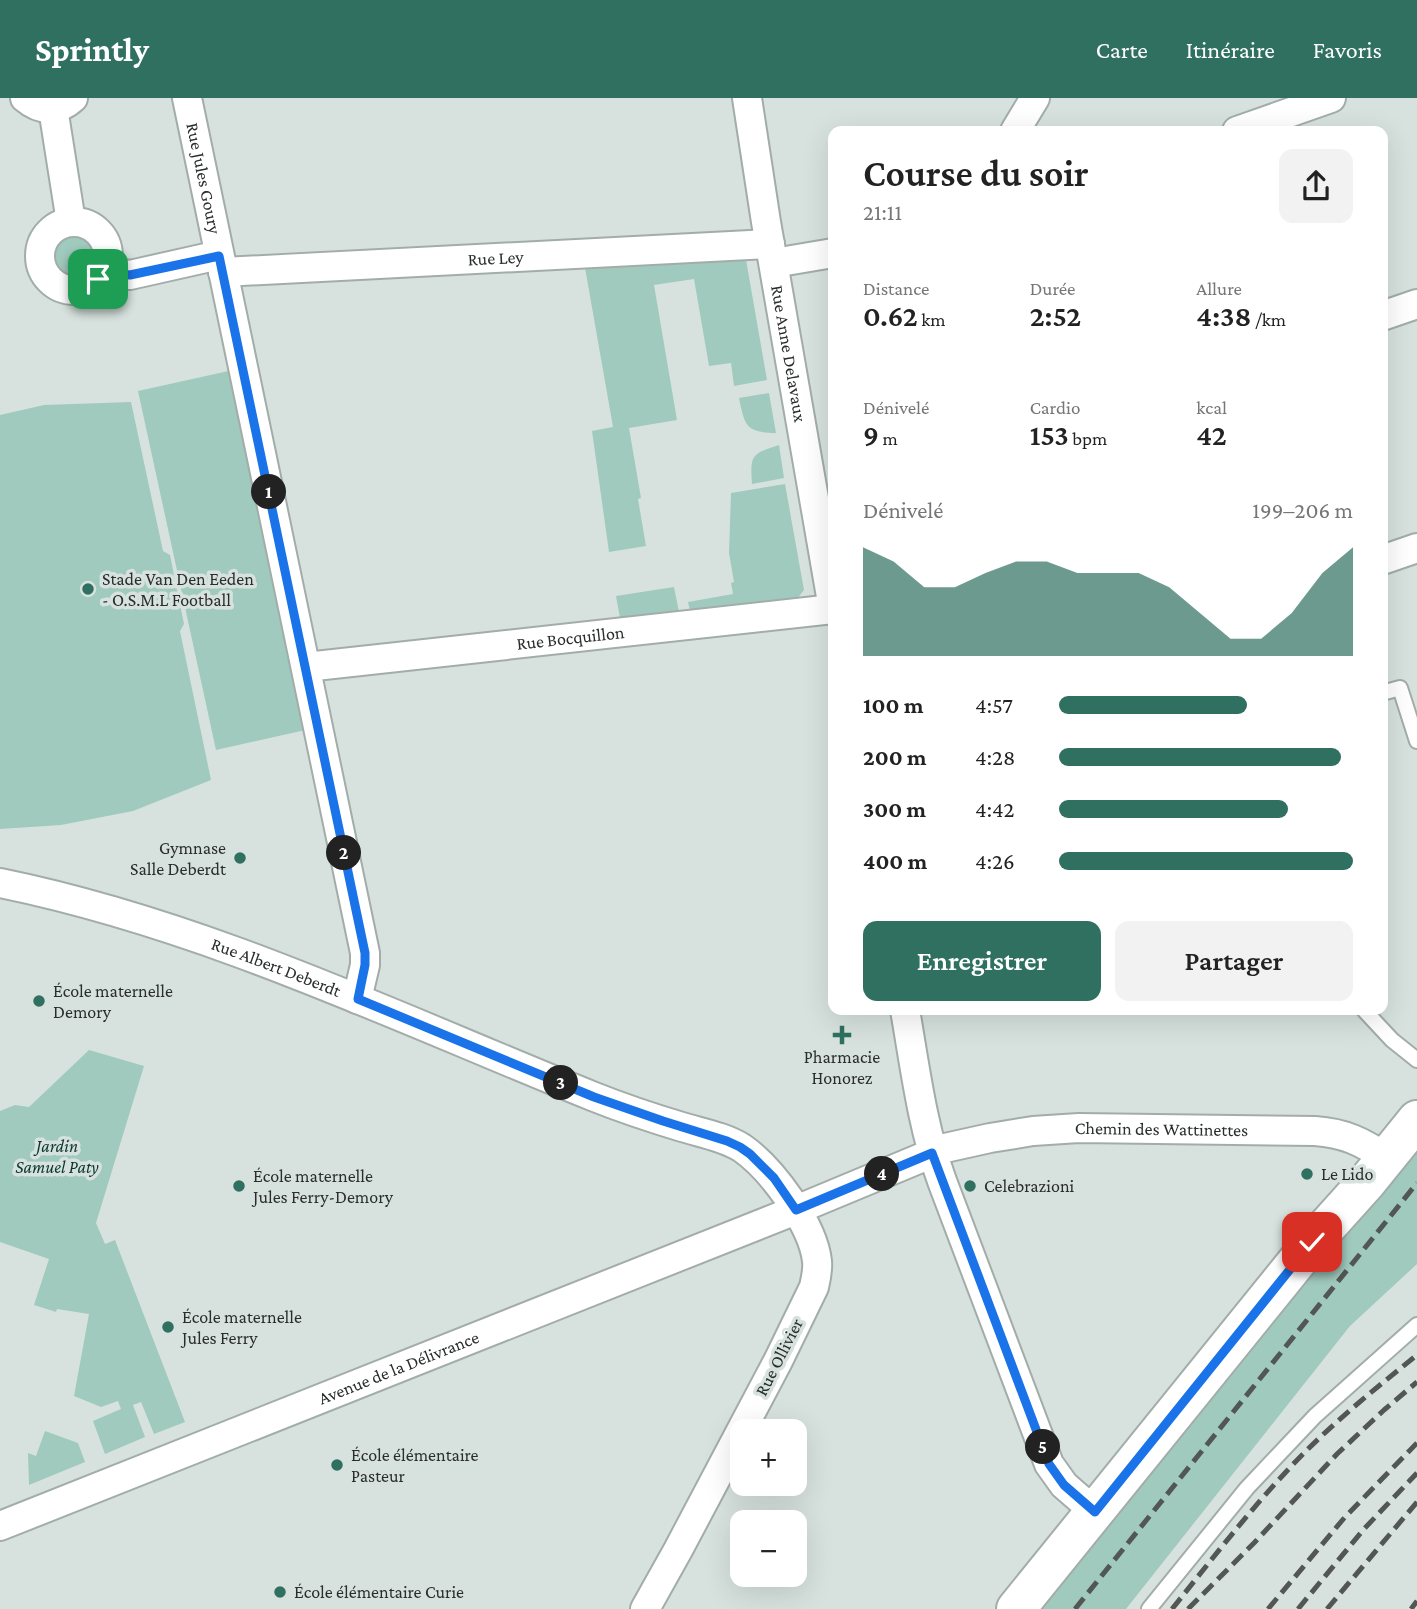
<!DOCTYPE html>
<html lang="fr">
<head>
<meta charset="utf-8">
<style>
	body { margin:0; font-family:"Crimson Pro",serif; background:#f2f2f2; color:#222; height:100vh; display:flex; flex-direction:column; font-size:26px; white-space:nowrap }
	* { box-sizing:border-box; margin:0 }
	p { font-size:23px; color:#767676 }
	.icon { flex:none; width:38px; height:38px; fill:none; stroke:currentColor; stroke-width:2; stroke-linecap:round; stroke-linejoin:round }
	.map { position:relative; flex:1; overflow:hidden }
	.side { position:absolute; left:828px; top:28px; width:560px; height:889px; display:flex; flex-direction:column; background:#fff; border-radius:14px; box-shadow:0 7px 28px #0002 }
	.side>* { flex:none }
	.controls { position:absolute; left:730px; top:1321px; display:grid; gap:14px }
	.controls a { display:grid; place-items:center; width:77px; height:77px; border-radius:14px; background:#fff; box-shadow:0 7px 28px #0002; font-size:35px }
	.pin { position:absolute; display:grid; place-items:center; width:60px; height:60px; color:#fff; margin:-30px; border-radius:14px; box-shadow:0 4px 10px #0006 }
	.km { position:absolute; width:35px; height:35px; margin:-18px; border-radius:50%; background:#222; color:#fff; font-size:19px; line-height:35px; text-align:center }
	.round { display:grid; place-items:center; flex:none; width:74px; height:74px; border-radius:14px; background:#f2f2f2 }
	.overview { display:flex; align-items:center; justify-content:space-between; height:119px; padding:0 35px }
	h1 { font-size:38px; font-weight:600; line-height:52px }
	.metrics { display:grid; grid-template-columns:repeat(3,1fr); gap:10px; height:119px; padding:7px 35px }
	.metrics div { display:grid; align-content:center }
	.metrics b { font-size:30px; font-weight:600 }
	.metrics small { font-size:19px; font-weight:400 }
	.metrics p { font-size:19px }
	.chart { height:196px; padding:14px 35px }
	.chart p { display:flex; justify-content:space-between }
	.chart svg { width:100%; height:126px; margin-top:7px; fill:#2f7060; opacity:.7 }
	.cta { display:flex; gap:14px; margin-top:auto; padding:14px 35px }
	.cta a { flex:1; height:80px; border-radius:14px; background:#2f7060; color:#fff; font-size:28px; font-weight:600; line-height:80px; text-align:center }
	.cta a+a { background:#f2f2f2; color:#222 }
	ul { padding:0 35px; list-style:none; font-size:23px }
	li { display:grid; grid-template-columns:112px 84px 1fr; align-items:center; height:52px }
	li i { height:18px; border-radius:9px; background:#2f7060 }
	header { display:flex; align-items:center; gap:42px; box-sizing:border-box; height:98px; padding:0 35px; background:#2f7060; color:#fff }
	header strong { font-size:33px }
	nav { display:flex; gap:38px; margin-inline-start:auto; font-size:24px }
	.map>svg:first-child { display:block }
	.green { fill:#a0cabd }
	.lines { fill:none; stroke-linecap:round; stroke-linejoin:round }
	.lane-casing { stroke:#a2ada9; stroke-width:18 }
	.street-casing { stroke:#a2ada9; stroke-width:32 }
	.secondary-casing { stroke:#a2ada9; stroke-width:42 }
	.lane { stroke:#fff; stroke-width:14 }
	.street { stroke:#fff; stroke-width:28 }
	.secondary { stroke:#fff; stroke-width:38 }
	.rail { stroke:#525756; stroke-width:5; stroke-dasharray:14 7; stroke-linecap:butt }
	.route-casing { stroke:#fff; stroke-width:14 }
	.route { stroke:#1a73e8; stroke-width:9 }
	.poi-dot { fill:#2f7060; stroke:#d7e2de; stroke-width:2.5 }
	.labels { text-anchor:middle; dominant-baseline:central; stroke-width:7; stroke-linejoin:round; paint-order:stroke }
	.street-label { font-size:18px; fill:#292d2c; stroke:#d7e2de }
	.poi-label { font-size:18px; fill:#292d2c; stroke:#d7e2de; text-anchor:start }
	.park-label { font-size:18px; font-style:italic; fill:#08372c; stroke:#d7e2de }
</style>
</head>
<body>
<header>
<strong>Sprintly</strong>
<nav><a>Carte</a><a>Itinéraire</a><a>Favoris</a></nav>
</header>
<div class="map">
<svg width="1417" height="1511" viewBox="0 0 1417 1511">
	<rect width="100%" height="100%" fill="#d7e2de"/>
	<path class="green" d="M51 159a23 23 0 1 1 46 0a23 23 0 1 1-46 0Z
		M 745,156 L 767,282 L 734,288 L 731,265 L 709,268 L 694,181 L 654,187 L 677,322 L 629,330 L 641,400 L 638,401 L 646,448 L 609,454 L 592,333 L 613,329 L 584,164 Z
		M 233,272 L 310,631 L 216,652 L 138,293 Z
		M 769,295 L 776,335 C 746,334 745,329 739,300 Z
		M 131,304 L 163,453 L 170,457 L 184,526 L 180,533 L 211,682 L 133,713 L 61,727 L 0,731 L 0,317 L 44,307 Z
		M 779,347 L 784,380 L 752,386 C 750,357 751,356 779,347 Z
		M 785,386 L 804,492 L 797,501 L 690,513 L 688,504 L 733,496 L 731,485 L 734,484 L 729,455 L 731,395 Z
		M 674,489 L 679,514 L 620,520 L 616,498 Z
		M 89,952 L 144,968 L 96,1125 L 105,1146 L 115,1142 L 185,1324 L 154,1336 L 141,1304 L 133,1307 L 145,1339 L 105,1356 L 93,1323 L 121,1311 L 118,1303 L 101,1309 L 74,1298 L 89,1216 L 57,1211 L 56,1214 L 34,1207 L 49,1161 L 0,1144 L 0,1013 L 15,1007 L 29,1009 Z
		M 1417,1047 L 1417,1166 L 1350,1228 L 1126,1511 L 1039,1511 Z
		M 45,1333 L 78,1345 L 85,1364 L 29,1387 L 28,1355 L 36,1358 Z"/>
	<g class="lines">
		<g class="lane-casing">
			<path id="lane" d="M 1382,595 L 1400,590 L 1417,643
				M 1364,912 L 1392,942 L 1417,962
				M 1149,1511 L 1247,1390 L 1315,1318 L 1417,1227"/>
		</g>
		<g class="street-casing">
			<g id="street">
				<path d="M 25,0 C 40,13 58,14 73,0"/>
				<path id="s1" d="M 187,0 L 365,855 L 365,867 L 357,901"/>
				<path id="s2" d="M 747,0 L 766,124 L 833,510"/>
				<path d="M 53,10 L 71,124"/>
				<path d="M 1015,33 L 1035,0"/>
				<path d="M 1237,33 L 1331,0"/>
				<circle cx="74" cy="158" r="34"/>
				<path d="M 774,165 L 833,155"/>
				<path d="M 103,174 L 130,177 L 219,157"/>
				<path id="s3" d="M 223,174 L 770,146"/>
				<path d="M 1382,218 L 1417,206"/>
				<path d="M 1382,462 L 1417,450"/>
				<path id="s4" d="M 306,569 L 833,511"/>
				<path id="s5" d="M 0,785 C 206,827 398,920 592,998 C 622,1010 652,1020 682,1029 C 702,1035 725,1039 742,1050 C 772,1071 813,1127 817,1163 C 818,1172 816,1180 814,1189 L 778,1263 L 678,1452 L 645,1511"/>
				<path d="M 905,912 C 915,969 922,1028 942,1083 L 1049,1366 L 1064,1387 L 1095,1414"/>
				<path id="s6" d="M 0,1428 L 796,1112 L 945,1050 L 990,1040 L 1033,1033 L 1079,1030 L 1315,1033 C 1345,1035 1362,1044 1387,1060"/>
			</g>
		</g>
		<g class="secondary-casing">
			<path id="secondary" d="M 1016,1511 L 1312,1145 L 1366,1085 L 1417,1022"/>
		</g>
		<use href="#lane" class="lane"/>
		<use href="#street" class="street"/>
		<use href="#secondary" class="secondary"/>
		<path class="rail" d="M 1075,1511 L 1417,1085
			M 1172,1511 C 1209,1465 1245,1418 1285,1375 C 1325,1331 1371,1294 1417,1257
			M 1188,1511 L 1254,1445 L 1337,1356 L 1384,1312 L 1417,1284
			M 1268,1511 L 1345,1419 L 1417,1345
			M 1298,1511 L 1364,1431 L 1417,1375
			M 1327,1511 L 1417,1404
			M 1411,1511 L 1417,1503"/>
	</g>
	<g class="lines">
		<g class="route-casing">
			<path id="route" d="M 98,181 L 103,174 L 130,177 L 219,158 L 365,855 L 365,867 L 358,901 L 594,999 L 663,1023 L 727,1043 L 740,1049 L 750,1056 L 774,1080 L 796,1112 L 932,1055 L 1049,1366 L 1064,1387 L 1095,1414 L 1312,1144"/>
		</g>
		<use href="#route" class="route"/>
	</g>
	<g class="poi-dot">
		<circle cx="88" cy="491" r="7"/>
		<circle cx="240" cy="760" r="7"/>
		<circle cx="39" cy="903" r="7"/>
		<path d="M838.5 926.5h7v7h7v7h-7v7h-7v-7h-7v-7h7z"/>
		<circle cx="1307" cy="1076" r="7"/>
		<circle cx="239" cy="1088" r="7"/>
		<circle cx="970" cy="1088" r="7"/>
		<circle cx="168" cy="1229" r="7"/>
		<circle cx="337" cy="1367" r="7"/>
		<circle cx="280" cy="1494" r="7"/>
	</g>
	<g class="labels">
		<g class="street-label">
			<text stroke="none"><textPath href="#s1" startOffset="82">Rue Jules Goury</textPath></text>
			<text stroke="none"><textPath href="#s3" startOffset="273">Rue Ley</textPath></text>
			<text stroke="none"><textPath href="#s2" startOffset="259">Rue Anne Delavaux</textPath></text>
			<text stroke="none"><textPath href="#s4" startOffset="266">Rue Bocquillon</textPath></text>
			<text stroke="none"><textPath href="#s5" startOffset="289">Rue Albert Deberdt</textPath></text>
			<text stroke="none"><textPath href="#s6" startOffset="1236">Chemin des Wattinettes</textPath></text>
			<text transform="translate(779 1259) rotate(-63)">Rue Ollivier</text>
			<text stroke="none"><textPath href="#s6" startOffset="429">Avenue de la Délivrance</textPath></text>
		</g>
		<g class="poi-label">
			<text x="102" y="481">Stade Van Den Eeden<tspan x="102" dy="21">- O.S.M.L Football</tspan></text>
			<text x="226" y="750" text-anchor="end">Gymnase<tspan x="226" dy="21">Salle Deberdt</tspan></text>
			<text x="53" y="893">École maternelle<tspan x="53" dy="21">Demory</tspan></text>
			<text x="842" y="959" text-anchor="middle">Pharmacie<tspan x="842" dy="21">Honorez</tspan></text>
			<text x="1321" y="1076">Le Lido</text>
			<text x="253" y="1078">École maternelle<tspan x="253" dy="21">Jules Ferry-Demory</tspan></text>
			<text x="984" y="1088">Celebrazioni</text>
			<text x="182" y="1219">École maternelle<tspan x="182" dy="21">Jules Ferry</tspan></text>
			<text x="351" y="1357">École élémentaire<tspan x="351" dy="21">Pasteur</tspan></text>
			<text x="294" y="1494">École élémentaire Curie</text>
		</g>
		<g class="park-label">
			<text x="57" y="1048">Jardin<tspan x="57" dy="21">Samuel Paty</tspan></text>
		</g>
	</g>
</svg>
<div class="controls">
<a>+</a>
<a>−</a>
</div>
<div class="pin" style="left:98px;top:181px;background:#1e9e55"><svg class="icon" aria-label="arrive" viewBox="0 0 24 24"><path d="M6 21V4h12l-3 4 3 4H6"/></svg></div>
<div class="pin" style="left:1312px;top:1144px;background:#d93025"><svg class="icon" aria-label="check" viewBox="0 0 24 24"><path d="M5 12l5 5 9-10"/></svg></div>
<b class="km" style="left:269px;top:394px">1</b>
<b class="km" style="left:344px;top:755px">2</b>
<b class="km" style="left:561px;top:985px">3</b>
<b class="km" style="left:882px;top:1076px">4</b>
<b class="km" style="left:1043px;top:1349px">5</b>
<section class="side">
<div class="overview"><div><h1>Course du soir</h1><p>21:11</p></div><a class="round"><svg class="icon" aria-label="share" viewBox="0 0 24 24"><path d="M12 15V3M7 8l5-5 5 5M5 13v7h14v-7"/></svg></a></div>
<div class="metrics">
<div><p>Distance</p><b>0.62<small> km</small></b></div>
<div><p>Durée</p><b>2:52</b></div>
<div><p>Allure</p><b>4:38<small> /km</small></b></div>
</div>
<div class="metrics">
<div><p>Dénivelé</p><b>9<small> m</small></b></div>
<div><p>Cardio</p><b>153<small> bpm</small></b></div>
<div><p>kcal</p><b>42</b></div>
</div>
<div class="chart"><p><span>Dénivelé</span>199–206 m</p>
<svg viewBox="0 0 160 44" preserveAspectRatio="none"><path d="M0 44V6L10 11L20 20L30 20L40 15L50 11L60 11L70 15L80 15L90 15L100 20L110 29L120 38L130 38L140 29L150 15L160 6V44z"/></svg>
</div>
<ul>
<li><b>100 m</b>4:57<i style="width:64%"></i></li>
<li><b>200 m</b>4:28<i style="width:96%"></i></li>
<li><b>300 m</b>4:42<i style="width:78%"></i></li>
<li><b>400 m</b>4:26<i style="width:100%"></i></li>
</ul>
<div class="cta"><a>Enregistrer</a><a>Partager</a></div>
</section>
</div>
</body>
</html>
